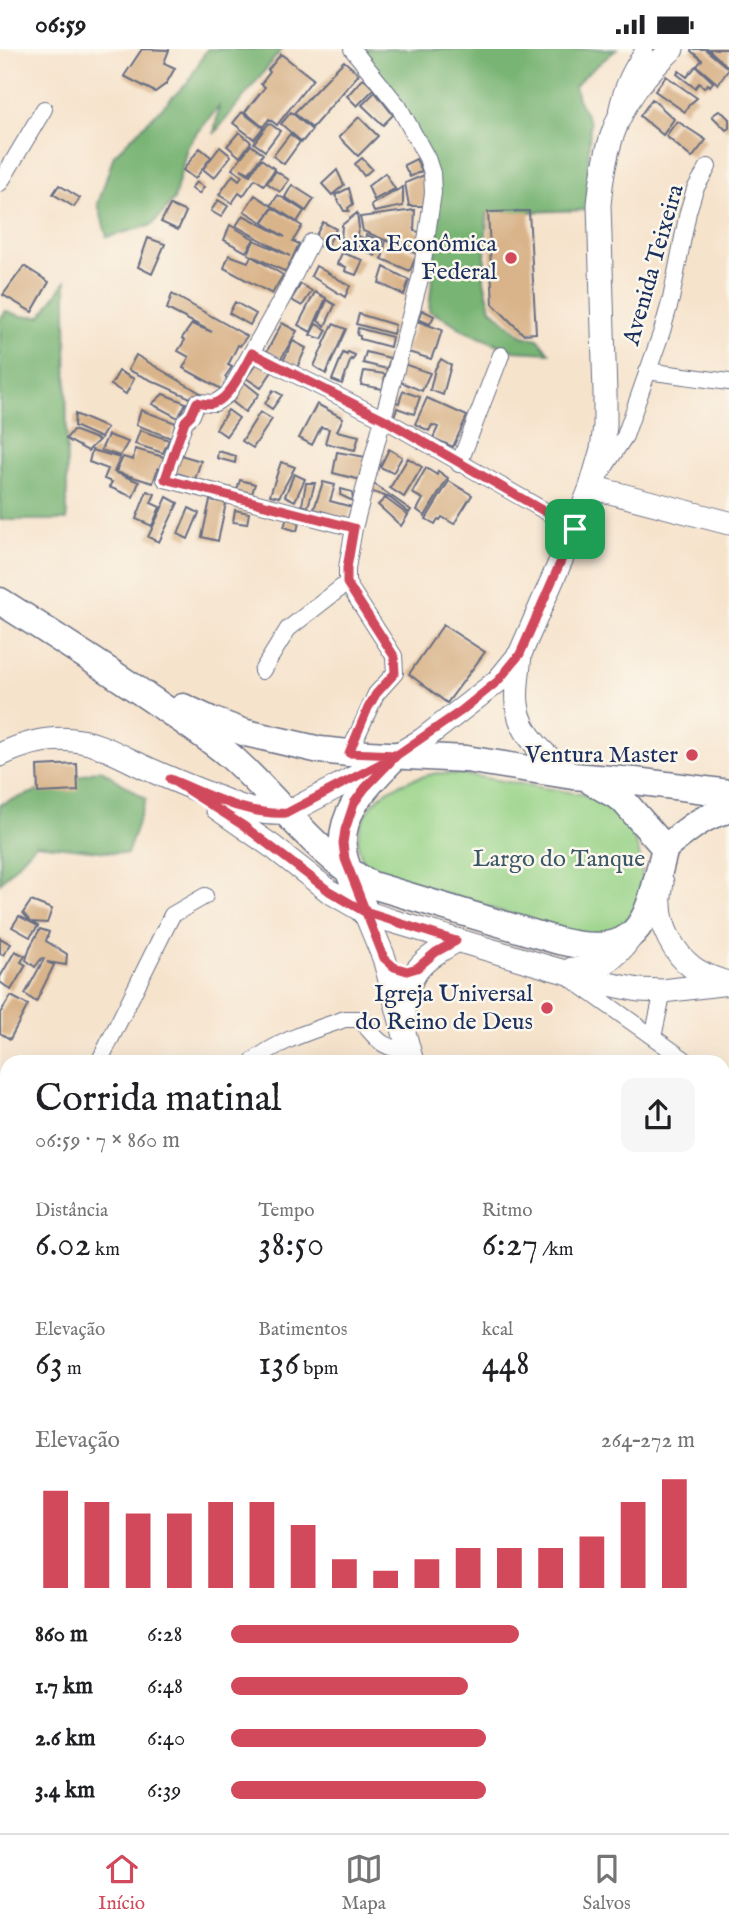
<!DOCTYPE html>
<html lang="pt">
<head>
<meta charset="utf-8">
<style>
	body { margin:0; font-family:"IM FELL English",serif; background:#f6f6f6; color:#202124; height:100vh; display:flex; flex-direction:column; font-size:26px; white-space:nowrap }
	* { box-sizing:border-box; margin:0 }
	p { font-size:23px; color:#757577 }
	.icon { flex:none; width:38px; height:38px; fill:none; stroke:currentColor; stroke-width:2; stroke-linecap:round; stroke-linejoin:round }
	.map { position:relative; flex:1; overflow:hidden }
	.sheet { position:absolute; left:0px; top:1006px; width:730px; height:779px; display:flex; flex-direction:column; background:#fff; border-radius:21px 21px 0 0; box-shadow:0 7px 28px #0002 }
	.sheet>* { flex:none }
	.pin { position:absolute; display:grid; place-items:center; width:60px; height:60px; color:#fff; margin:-30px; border-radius:14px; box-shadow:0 4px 10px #0006 }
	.round { display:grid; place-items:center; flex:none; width:74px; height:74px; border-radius:14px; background:#f6f6f6 }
	.headline { display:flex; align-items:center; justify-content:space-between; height:119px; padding:0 35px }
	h1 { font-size:38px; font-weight:600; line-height:52px }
	.metrics { display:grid; grid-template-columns:repeat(3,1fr); gap:10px; height:119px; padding:7px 35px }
	.metrics div { display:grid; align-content:center }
	.metrics b { font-size:35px; font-weight:600 }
	.metrics small { font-size:19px; font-weight:400 }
	.metrics p { font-size:19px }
	.chart { height:196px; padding:14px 35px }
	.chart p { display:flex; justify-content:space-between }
	.chart svg { width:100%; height:126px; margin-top:7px; stroke:#d1495b; stroke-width:6 }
	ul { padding:0 35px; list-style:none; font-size:23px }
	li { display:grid; grid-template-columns:112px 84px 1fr; align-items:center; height:52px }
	li i { height:18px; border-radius:9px; background:#d1495b }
	.status { display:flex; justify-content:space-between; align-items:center; height:49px; padding:0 35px; background:#fff; direction:ltr }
	.status svg { height:19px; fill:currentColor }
	.tabs { display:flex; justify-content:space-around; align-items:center; height:98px; border-top:2px solid #e0e0e0; background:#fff; font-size:19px; color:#757577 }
	.tabs a { display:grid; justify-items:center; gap:4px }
	.tabs .selected { color:#d1495b }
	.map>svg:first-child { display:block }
	.green { fill:#96d286; stroke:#588072; stroke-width:2 }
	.forest { fill:#78b473; stroke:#4a7268; stroke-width:2 }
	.building { fill:#d9b48a }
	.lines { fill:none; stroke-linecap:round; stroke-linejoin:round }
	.street-casing { stroke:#686e84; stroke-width:18 }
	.secondary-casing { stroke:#686e84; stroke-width:25 }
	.primary-casing { stroke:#686e84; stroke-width:29 }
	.street { stroke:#fff; stroke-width:16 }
	.secondary { stroke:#fff; stroke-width:23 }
	.primary { stroke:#fff; stroke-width:26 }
	.route-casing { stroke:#fff; stroke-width:14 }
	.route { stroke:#d1495b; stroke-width:9 }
	.poi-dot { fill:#d1495b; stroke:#fbf7ec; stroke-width:2.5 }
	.labels { text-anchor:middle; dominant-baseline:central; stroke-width:5; stroke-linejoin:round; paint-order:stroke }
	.poi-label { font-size:24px; fill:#1b2f5e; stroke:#fbf7ec; text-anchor:end }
	.street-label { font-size:24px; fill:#1b2f5e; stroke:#fbf7ec }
	.park-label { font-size:24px; fill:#3a5868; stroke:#fbf7ec }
</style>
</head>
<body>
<div class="status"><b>06:59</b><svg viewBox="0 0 49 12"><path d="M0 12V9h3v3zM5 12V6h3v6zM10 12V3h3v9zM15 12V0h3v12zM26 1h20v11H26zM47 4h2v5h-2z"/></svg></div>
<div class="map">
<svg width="729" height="1784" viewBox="0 0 729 1784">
	<rect width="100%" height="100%" fill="#fbf7ec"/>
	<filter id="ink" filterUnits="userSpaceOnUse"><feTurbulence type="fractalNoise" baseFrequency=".0143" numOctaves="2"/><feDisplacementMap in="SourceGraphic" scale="14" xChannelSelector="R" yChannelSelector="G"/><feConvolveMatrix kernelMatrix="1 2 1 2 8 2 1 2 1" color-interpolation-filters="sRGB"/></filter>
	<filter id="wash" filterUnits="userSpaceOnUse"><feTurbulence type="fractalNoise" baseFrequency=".00686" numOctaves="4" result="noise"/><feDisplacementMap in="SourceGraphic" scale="28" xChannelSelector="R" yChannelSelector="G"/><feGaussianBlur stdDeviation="1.57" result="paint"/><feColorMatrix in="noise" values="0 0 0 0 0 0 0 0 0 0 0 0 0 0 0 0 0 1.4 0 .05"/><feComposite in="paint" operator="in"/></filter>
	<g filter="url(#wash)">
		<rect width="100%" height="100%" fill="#f6e3cc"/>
		<path class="green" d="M 437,724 L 461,725 L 586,746 C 614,761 636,780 641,813 C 645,837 635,872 611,884 C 606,886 581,886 574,884 C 554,880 533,872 513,866 C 470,853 427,840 384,827 C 380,825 373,822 370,819 C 344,795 365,754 391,740 C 406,731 421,728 437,724 Z"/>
		<path class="forest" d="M 207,0 L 282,0 L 214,85 L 219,58 L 198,82 L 187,98 L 174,151 L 152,176 L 107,188 L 98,155 L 114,106 L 188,33 Z
			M 359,0 L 617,0 L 582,29 L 575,38 L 578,50 L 590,74 L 588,121 L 589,161 L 487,164 L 484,231 L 491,260 L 522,287 L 538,290 L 549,304 L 513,302 L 465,282 L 448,271 L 429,262 L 438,166 L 433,117 Z
			M 66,232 L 67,471 L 0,471 L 0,270 L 6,262 L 21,267 L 41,267 Z
			M 100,720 L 146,750 L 127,805 L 36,795 L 0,834 L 0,755 Z"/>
		<g id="blocks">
			<path class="building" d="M 142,0 L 169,1 L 164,14 L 175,19 L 166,35 L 155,43 L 124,27 Z
				M 692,0 L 705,0 L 729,20 L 718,35 L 697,17 L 702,11 L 691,2 Z
				M 708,0 L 729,0 L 729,16 L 727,17 Z
				M 281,5 L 313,30 L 277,76 L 269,70 L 263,78 L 245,63 L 265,38 L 261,35 L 270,23 L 268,21 Z
				M 344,12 L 359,25 L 312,79 L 294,64 Z
				M 696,17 L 713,33 L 710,37 L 708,35 L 704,39 L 699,34 L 695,39 L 677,25 L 679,22 L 687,28 Z
				M 666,27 L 697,49 L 689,56 L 685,63 L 655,42 Z
				M 363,29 L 374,40 L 357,57 L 347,47 Z
				M 375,43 L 393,66 L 383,76 L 362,56 Z
				M 652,50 L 674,70 L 663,86 L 640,67 Z
				M 720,61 L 729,70 L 729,79 L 726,81 L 712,67 Z
				M 242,63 L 263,79 L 254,90 L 233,74 Z
				M 291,63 L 312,81 L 302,93 L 281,75 Z
				M 359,68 L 378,87 L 358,107 L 339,88 Z
				M 677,72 L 706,91 L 692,109 L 666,87 Z
				M 269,74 L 280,82 L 265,102 L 254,94 Z
				M 239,83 L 251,93 L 240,108 L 227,97 Z
				M 290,85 L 300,93 L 284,115 L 273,107 Z
				M 251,96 L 263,105 L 249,124 L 241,120 L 250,126 L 261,110 L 275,120 L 264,136 L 255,130 L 243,147 L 239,144 L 232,154 L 219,146 L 233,126 L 239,131 L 242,127 L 232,120 Z
				M 220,98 L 231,107 L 214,129 L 203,120 Z
				M 200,99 L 211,108 L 195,130 L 183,121 Z
				M 362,109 L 372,120 L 364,127 L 355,115 Z
				M 416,110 L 422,122 L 410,128 L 404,116 Z
				M 337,121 L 344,136 L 332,146 L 322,135 Z
				M 276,122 L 289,131 L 280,143 L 267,134 Z
				M 385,124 L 395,140 L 374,151 L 368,137 Z
				M 429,124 L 428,157 L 409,157 L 405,134 Z
				M 196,133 L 204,138 L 199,145 L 191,139 Z
				M 59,136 L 80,149 L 74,158 L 53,145 Z
				M 292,136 L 314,150 L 306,162 L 285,148 Z
				M 403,138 L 403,157 L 374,163 L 371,156 Z
				M 349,139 L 353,155 L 348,159 L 349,162 L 344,162 L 335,146 Z
				M 255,146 L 273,158 L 262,173 L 244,162 Z
				M 278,146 L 304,162 L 297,173 L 271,156 Z
				M 218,151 L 228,157 L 221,168 L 211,162 Z
				M 170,156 L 186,163 L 178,181 L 161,173 Z
				M 273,159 L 302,177 L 293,192 L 299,195 L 286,223 L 248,205 L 254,191 L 290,207 L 236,177 L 243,166 L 285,188 L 263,174 Z
				M 415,161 L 414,182 L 420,183 L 419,201 L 385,191 L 363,182 L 360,168 Z
				M 529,162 L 536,284 L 523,285 L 493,255 L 488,163 Z
				M 357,164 L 359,179 L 352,198 L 341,192 L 342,176 Z
				M 323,173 L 336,180 L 326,200 L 312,193 Z
				M 230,176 L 254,190 L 246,203 L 224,191 Z
				M 366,186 L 383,193 L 375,207 L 354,195 L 358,187 L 365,190 Z
				M 148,189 L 165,195 L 152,225 L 138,218 Z
				M 386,191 L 417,205 L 410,222 L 382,210 Z
				M 342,204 L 363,211 L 356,226 L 345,222 L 346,218 L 337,215 Z
				M 229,206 L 248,213 L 251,207 L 283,226 L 272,245 L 224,219 Z
				M 24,217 L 49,233 L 32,263 L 3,246 Z
				M 316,217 L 350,237 L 345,248 L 311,227 Z
				M 384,218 L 409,231 L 404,246 L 379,234 Z
				M 301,235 L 312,242 L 302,257 L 291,251 Z
				M 315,243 L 326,249 L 311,283 L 298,276 Z
				M 172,245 L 247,287 L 240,297 L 238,296 L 228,316 L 232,318 L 225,328 L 228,330 L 223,341 L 183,319 L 189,308 L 178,302 L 185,291 L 182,289 L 192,275 L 212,283 L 167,260 Z
				M 327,251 L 335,256 L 325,277 L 318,272 Z
				M 235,253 L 256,265 L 250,276 L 229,264 Z
				M 422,261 L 434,267 L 430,275 L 418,270 Z
				M 359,265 L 395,276 L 393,285 L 356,275 Z
				M 417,272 L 442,281 L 436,300 L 435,300 L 431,310 L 405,302 Z
				M 282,274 L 297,282 L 281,310 L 267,302 Z
				M 316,275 L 327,281 L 322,290 L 310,286 Z
				M 333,275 L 346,280 L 326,325 L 314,317 Z
				M 358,279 L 392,288 L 390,298 L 360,290 L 360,287 L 357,286 Z
				M 293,292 L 306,299 L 297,319 L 283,312 Z
				M 348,303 L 355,306 L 353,311 L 351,310 L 342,335 L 332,331 L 343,304 L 347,306 Z
				M 366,303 L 390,309 L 387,320 L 363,314 Z
				M 136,306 L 209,349 L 197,352 L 128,321 Z
				M 441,310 L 451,316 L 443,346 L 430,341 L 435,320 Z
				M 258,313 L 273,321 L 261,339 L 246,329 Z
				M 398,313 L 430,324 L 422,342 L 394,330 Z
				M 119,322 L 134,330 L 126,345 L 111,336 Z
				M 364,322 L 385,325 L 383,340 L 361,336 Z
				M 244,333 L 259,345 L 245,363 L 229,350 Z
				M 273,341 L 282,346 L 272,360 L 265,355 Z
				M 403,342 L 420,348 L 414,365 L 397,359 L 393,370 L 385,368 L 389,351 L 399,354 Z
				M 163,345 L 186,354 L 178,369 L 152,355 Z
				M 427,349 L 467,367 L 453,398 L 433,389 L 438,378 L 432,376 L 429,382 L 415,375 Z
				M 317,355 L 343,369 L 337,382 L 359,387 L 355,401 L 325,394 L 329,380 L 321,378 L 312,396 L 299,389 Z
				M 141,361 L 176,374 L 171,389 L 136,376 Z
				M 228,361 L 239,369 L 226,387 L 216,380 Z
				M 260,363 L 272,370 L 253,399 L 242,392 Z
				M 75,365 L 107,379 L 101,389 L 74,377 Z
				M 73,381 L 99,391 L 88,402 L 66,390 Z
				M 140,381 L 169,391 L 163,404 L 135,395 Z
				M 108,386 L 128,393 L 120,407 L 101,401 Z
				M 135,400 L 164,408 L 162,420 L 158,419 L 153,434 L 116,423 L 123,408 L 133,411 Z
				M 389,400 L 402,408 L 393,424 L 380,418 Z
				M 92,401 L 120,409 L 114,423 L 139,433 L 133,448 L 109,438 L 112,433 L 104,430 L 108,420 L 89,413 Z
				M 218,402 L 236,407 L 235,414 L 217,409 Z
				M 337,403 L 366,408 L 361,431 L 333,424 Z
				M 177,405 L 201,412 L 195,430 L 171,422 Z
				M 408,409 L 422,418 L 404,448 L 390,439 Z
				M 281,413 L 295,418 L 279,448 L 270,446 Z
				M 426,419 L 437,426 L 438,422 L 448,429 L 425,467 L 417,461 L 423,450 L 412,444 Z
				M 294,425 L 305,430 L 295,452 L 285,447 Z
				M 240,431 L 255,435 L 248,457 L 233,454 Z
				M 449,432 L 472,446 L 454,475 L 442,468 L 440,471 L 438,470 L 435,475 L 426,470 Z
				M 323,433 L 335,436 L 330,452 L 352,458 L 348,470 L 314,460 Z
				M 306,434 L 315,434 L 308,458 L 302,456 Z
				M 374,435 L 411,461 L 409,464 L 390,449 L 370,442 Z
				M 341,440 L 352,443 L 353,452 L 340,446 Z
				M 147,442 L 155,445 L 151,454 L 160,458 L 152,477 L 136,470 Z
				M 167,448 L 178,454 L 159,493 L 148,488 Z
				M 385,449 L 408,466 L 401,477 L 378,456 Z
				M 210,451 L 226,454 L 218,492 L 202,488 Z
				M 189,459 L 199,464 L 188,490 L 178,485 Z
				M 235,461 L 249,464 L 247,475 L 233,473 Z
				M 289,463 L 301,466 L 297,482 L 284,478 Z
				M 443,576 L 485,603 L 447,654 L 409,625 Z
				M 77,715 L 78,742 L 38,744 L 37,717 Z
				M 31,852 L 52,860 L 47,874 L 31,873 L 23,864 Z
				M 19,867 L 38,877 L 30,888 L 12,878 Z
				M 40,880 L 49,883 L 46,892 L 67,905 L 66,916 L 47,913 L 54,916 L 36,953 L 25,945 L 44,910 L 42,909 L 35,918 L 26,911 L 30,898 Z
				M 0,889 L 11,895 L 3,906 L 0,905 Z
				M 15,902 L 25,907 L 21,913 L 26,916 L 11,941 L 0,933 L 0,928 Z
				M 11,947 L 28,956 L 10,990 L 0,984 L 0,964 Z
				M 0,1128 L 7,1133 L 7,1152 L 0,1148 Z
				M 3,1207 L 7,1209 L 7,1234 L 0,1230 L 0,1211 Z
				M 0,1246 L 7,1252 L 7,1274 L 0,1269 Z
				M 7,1329 L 7,1352 L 0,1360 L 0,1337 Z
				M 7,1449 L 7,1483 L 0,1476 L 0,1456 Z
				M 0,1588 L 7,1599 L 7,1612 L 0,1617 Z"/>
		</g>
	</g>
	<g filter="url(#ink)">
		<use href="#blocks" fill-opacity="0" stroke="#686e84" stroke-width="2"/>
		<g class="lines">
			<g class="street-casing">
				<path id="street" d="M 617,61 C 622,37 630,19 645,0
					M 0,134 L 44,60
					M 311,193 L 284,246 L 228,345 L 215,354 L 197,353 L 192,366 L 185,372 L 165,430 L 354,479
					M 252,304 L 382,369 L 575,479
					M 647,322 L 729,333
					M 459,415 L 501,306
					M 599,427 L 625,387 L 662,282 L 671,250 L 688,163 L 695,140 L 708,118
					M 262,622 L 288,580 L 347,534
					M 349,704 L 376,645 L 395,624 L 394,607 L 347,534 L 347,519 L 354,479 L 421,226 L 433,144 L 432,124 L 427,109 L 399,58 L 352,0
					M 573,931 L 688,1013
					M 653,988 L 663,942
					M 99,1013 L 172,866 L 205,847
					M 252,1013 C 279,991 312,982 345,970 L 359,970 C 377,988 379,1000 408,1001
					M 723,1039 L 729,1044
					M 723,1169 L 729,1176
					M 0,1313 L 7,1305
					M 0,1516 L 7,1509
					M 0,1691 L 7,1688
					M 0,1734 L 7,1726
					M 295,1778 L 302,1784
					M 97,1784 L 103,1778"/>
			</g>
			<g class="secondary-casing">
				<path id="secondary" d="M 591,438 L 729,474
					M 520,605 C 519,621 515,638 517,655 C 520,687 548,710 573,727
					M 0,706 C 23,695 47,688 73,691 C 98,693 122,708 144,718 C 168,729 193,739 219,749 C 242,759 262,766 287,764 L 397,706 L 422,691 L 498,632 L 520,605 L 575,479 L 591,438 L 602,400 L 605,377 L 605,344 L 599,156 C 603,108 613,66 645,28 C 653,18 663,9 672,0
					M 217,759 L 273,798 L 329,842 L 365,863 L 392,872 L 551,919 L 608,935 L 639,941 L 663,942 L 729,934
					M 662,833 C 661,841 659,848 660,855 C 660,878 674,904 692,918 C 702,926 715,930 727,934
					M 365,863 L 384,909 L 412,1013
					M 572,920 C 601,922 615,910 631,888
					M 404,967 C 406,923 421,912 456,892
					M 492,1784 L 495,1778"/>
			</g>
			<g class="primary-casing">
				<path id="primary" d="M 0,552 C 57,588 114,624 170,663 C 190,677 211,691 230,707 C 278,749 315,806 372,836 L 559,892 C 645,912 647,868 665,799
					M 183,658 L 211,671 L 246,684 L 320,701 L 349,704 L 466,710 L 573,727 L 635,732 L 729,744
					M 592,733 L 622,750 L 665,799
					M 665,799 C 685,783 703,766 729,761
					M 365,863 C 359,846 350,828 345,811 C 333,767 369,734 397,706"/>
			</g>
			<use href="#street" class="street"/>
			<use href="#secondary" class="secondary"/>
			<use href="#primary" class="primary"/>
		</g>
	</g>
	<g class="lines" filter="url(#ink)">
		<g class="route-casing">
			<path id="route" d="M 575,480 L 382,369 L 252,304 C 244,318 230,350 214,354 C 208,356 202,354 197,353 L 191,366 L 185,372 L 165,430 L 354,479 L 347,519 L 347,534 L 394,607 L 395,624 L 376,645 L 368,659 L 349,704 L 397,706 L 365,739 L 354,754 L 345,781 L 343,794 L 345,810 L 384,909 L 394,918 L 407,922 L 417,919 L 436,903 L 456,892 L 365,863 L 329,842 L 244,777 L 170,730 C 207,745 246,767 287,764 L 397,706 L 461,662 L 498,632 L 520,605 L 575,480"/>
		</g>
		<use href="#route" class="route"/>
	</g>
	<g class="poi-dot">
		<circle cx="511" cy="209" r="7"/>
		<circle cx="692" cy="706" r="7"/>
		<circle cx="547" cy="959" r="7"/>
	</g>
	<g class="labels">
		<g class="poi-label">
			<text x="497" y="195">Caixa Econômica<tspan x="497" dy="28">Federal</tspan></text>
			<text x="678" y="706">Ventura Master</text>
			<text x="533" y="945">Igreja Universal<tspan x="533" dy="28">do Reino de Deus</tspan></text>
		</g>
		<g class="street-label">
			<text transform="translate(654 216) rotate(-74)">Avenida Teixeira</text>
		</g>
		<g class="park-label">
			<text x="559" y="810">Largo do Tanque</text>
		</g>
	</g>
</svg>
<div class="pin" style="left:575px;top:480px;background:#1e9e55"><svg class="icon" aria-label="arrive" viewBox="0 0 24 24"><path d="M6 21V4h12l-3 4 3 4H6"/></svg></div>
<section class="sheet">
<div class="headline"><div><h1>Corrida matinal</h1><p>06:59 · 7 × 860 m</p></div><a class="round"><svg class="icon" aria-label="share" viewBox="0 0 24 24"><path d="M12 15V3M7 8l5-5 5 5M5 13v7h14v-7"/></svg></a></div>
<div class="metrics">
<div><p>Distância</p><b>6.02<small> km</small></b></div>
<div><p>Tempo</p><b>38:50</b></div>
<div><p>Ritmo</p><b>6:27<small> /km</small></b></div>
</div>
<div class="metrics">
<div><p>Elevação</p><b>63<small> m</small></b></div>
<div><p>Batimentos</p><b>136<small> bpm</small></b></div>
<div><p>kcal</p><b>448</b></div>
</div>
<div class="chart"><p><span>Elevação</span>264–272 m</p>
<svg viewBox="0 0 160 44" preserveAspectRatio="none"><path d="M5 44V10M15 44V14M25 44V18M35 44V18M45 44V14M55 44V14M65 44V22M75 44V34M85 44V38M95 44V34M105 44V30M115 44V30M125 44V30M135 44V26M145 44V14M155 44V6"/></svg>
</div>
<ul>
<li><b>860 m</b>6:28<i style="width:62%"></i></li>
<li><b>1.7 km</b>6:48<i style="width:51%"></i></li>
<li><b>2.6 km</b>6:40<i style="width:55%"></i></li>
<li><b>3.4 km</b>6:39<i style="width:55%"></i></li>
</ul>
</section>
</div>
<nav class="tabs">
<a class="selected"><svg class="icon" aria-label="home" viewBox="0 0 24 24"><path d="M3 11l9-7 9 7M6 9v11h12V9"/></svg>Início</a>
<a><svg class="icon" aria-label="map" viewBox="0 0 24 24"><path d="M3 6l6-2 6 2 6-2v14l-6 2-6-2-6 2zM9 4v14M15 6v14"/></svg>Mapa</a>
<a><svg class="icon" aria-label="saved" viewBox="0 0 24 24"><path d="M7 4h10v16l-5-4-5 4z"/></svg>Salvos</a>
</nav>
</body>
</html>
